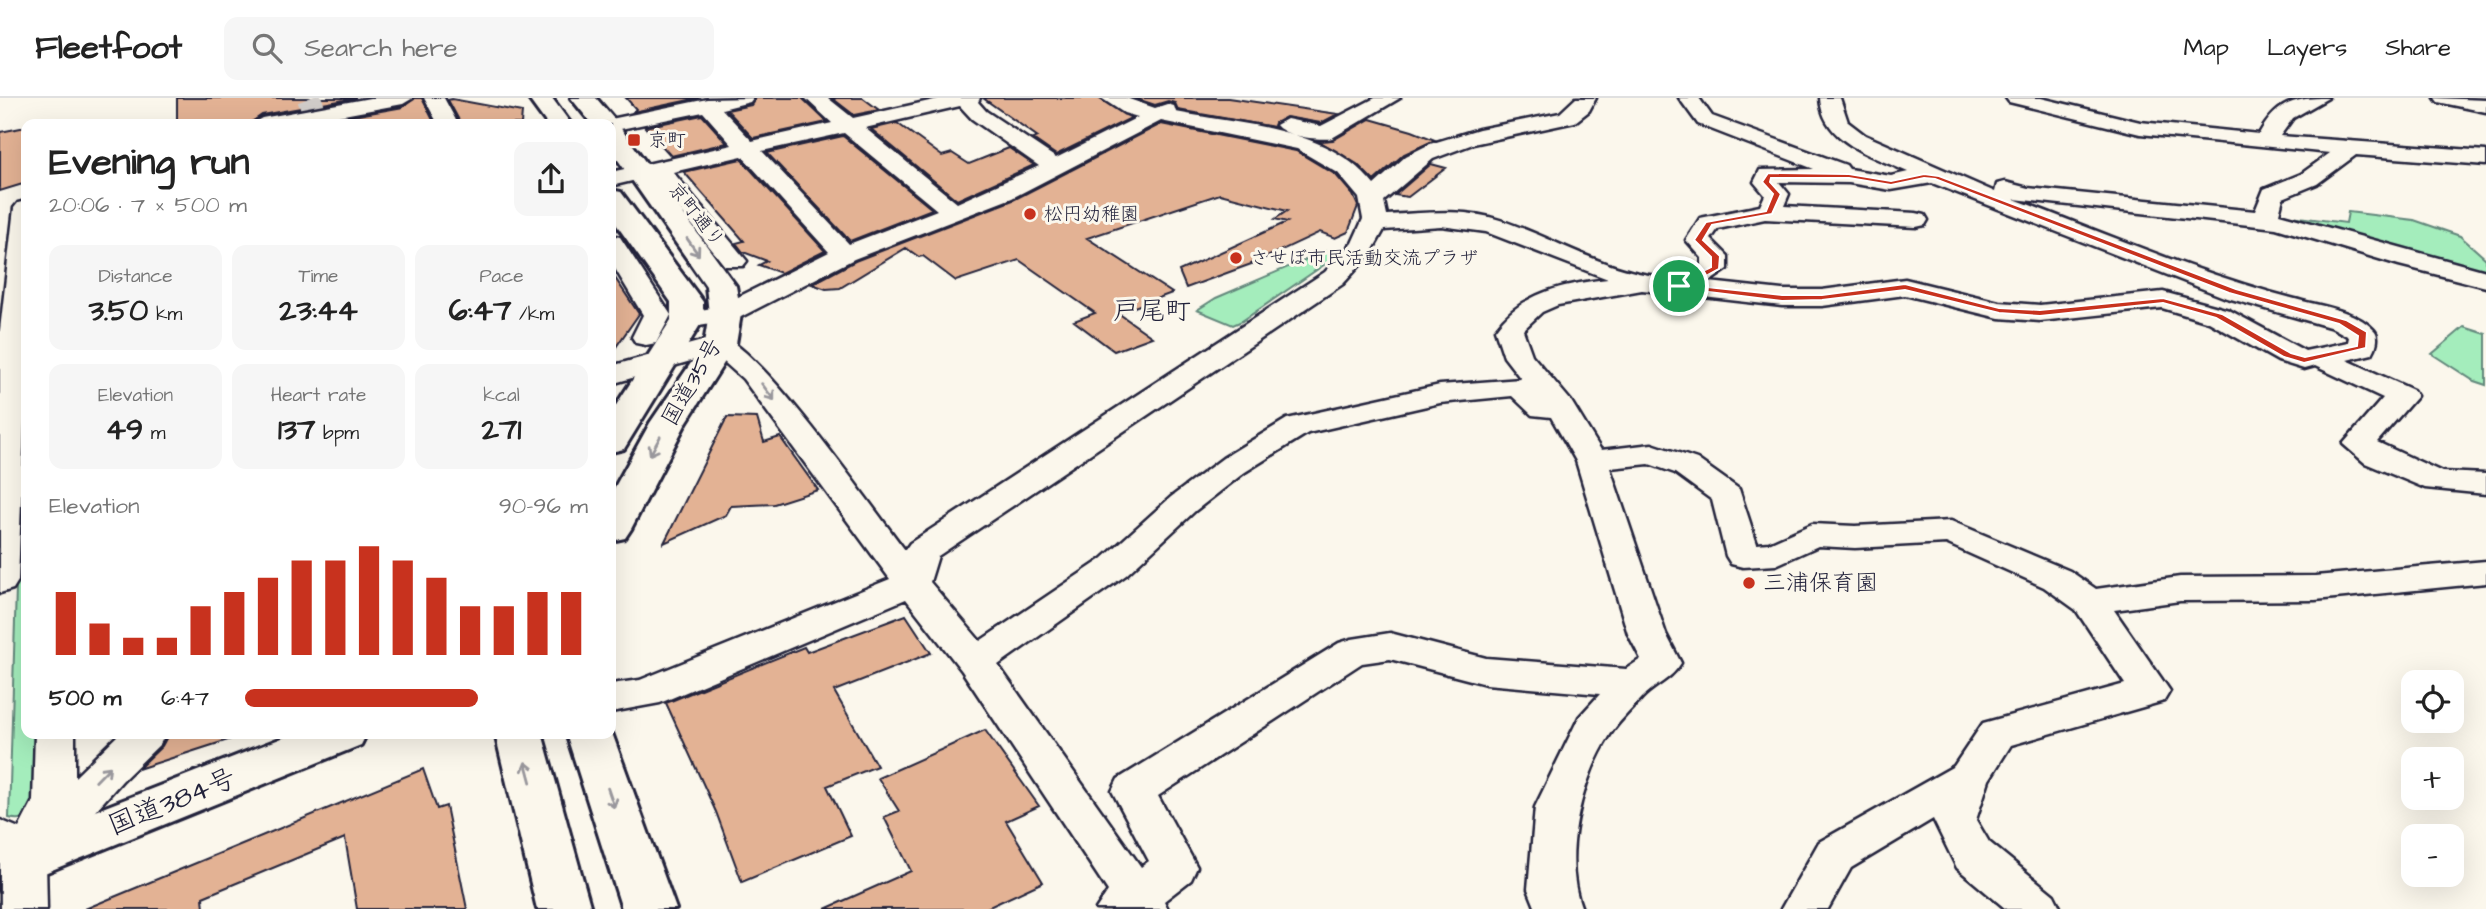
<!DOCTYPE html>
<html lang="en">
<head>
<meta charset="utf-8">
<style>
	body { margin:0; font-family:"Architects Daughter","Klee One",sans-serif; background:#f6f6f6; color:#222; height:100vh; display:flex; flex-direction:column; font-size:26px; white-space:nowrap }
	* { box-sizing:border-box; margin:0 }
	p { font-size:23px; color:#767676 }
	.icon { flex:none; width:38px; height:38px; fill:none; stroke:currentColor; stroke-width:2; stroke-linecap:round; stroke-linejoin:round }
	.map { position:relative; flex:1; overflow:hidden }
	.side { position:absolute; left:21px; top:21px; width:595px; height:620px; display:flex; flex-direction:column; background:#fff; border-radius:14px; box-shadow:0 7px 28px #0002 }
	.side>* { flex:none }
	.fabs { position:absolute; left:2401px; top:572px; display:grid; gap:14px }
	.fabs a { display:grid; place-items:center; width:63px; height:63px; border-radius:14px; background:#fff; box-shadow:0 7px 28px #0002; font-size:35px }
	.pin { position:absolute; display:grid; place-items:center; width:60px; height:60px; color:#fff; margin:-30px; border:4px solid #fff; border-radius:50%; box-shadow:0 2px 7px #0007 }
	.round { display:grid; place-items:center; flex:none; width:74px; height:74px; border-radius:14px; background:#f6f6f6 }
	.summary { display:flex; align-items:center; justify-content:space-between; height:119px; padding:0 28px }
	h1 { font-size:38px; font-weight:700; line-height:52px }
	.metrics { display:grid; grid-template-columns:repeat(3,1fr); gap:10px; height:119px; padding:7px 28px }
	.metrics div { display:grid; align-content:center; border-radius:14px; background:#f6f6f6; text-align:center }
	.metrics b { font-size:30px; font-weight:700 }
	.metrics small { font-size:19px; font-weight:400 }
	.metrics p { font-size:19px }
	.chart { height:196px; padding:14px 28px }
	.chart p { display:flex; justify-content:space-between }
	.chart svg { width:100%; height:126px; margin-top:7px; stroke:#c8321e; stroke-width:6 }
	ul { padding:0 28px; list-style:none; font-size:23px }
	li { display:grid; grid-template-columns:112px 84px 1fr; align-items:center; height:52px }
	li i { height:18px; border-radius:9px; background:#c8321e }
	header { display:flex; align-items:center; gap:42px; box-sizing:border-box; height:98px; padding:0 35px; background:#fff; border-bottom:2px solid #e0e0e0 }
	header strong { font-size:33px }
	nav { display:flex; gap:38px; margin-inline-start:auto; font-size:24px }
	.search { width:490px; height:63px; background:#f6f6f6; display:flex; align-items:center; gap:18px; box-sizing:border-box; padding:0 24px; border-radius:14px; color:#767676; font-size:26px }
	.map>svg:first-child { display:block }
	.green { fill:#a4edbc; stroke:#63887c; stroke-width:2 }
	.building { fill:#e3b294; stroke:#22223b; stroke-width:2 }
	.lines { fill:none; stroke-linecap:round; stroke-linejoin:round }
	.minor-tunnel { stroke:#d0ccc9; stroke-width:24; stroke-dasharray:24 11; stroke-linecap:butt }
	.minor-casing { stroke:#22223b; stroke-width:5 }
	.highway-casing { stroke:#22223b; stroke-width:6 }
	.minor { fill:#fbf7ec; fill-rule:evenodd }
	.highway { fill:#fbf7ec; fill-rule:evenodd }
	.oneway { stroke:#99979c }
	.route { fill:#c8321e; stroke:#fff; stroke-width:2; fill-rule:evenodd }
	.poi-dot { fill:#c8321e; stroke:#fbf7ec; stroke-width:2.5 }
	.labels { text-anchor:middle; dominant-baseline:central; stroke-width:6; stroke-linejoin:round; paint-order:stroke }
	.far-poi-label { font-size:19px; fill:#22223b; stroke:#fbf7ec; text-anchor:start }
	.far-street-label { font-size:19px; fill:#22223b; stroke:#fbf7ec }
	.street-label { font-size:23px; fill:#22223b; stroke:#fbf7ec }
	.poi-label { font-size:23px; fill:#22223b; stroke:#fbf7ec; text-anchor:start }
	.quarter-label { font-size:26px; fill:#22223b; stroke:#fbf7ec }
	.near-street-label { font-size:28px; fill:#22223b; stroke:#fbf7ec }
</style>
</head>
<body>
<header>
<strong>Fleetfoot</strong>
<div class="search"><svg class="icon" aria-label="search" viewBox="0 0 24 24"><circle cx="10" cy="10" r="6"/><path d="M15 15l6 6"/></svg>Search here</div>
<nav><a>Map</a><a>Layers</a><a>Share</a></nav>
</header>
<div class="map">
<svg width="2486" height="811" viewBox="0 0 2486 811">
	<rect width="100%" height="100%" fill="#fbf7ec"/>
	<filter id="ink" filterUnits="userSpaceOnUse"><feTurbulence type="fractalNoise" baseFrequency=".0143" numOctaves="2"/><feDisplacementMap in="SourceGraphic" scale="14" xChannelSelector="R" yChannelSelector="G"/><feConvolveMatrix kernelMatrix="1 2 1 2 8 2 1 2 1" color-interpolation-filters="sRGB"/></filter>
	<g filter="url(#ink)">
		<path class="green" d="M 2348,114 L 2414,122 L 2460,138 L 2486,161 L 2486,178 L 2282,117 L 2346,125 Z
			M 1330,151 L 1340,156 L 1242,223 L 1233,227 L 1197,212 L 1216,200 Z
			M 2464,229 L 2486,236 L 2486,287 L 2474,283 L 2432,256 Z
			M 26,454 L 26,635 L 43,635 C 41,661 50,731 9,720 L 17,457 Z"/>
		<path class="building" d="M 177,0 L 356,0 L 262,17 L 249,26 L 177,26 Z
			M 415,0 L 422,0 L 435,26 L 308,26 L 403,9 Z
			M 626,0 L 699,0 L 633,14 L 636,11 Z
			M 756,0 L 802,0 L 827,24 L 753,40 L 727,12 L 751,7 Z
			M 832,0 L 863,0 L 879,12 L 854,17 Z
			M 983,0 L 1099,0 L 1131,20 L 1056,57 L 1033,41 L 1038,39 Z
			M 1134,0 L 1228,0 L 1338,16 L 1321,25 L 1286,19 L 1275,25 L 1274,29 L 1178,12 L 1175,5 L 1168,3 L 1155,7 Z
			M 452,1 L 522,14 L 521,26 L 461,26 L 448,2 Z
			M 702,17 L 727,45 L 671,58 L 645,29 Z
			M 1370,21 L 1412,33 L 1435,42 L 1404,56 L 1374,83 L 1357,66 L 1319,43 L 1333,42 Z
			M 897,25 L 942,58 L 952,55 L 969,66 L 1009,50 L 1034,67 L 957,102 L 871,31 Z
			M 1161,26 L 1296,53 L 1336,77 L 1353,97 L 1358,108 L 1348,134 L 1335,140 L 1320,134 L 1254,165 L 1186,190 L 1179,173 L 1287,124 L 1275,121 L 1287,113 L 1220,96 L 1087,140 L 1172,195 L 1118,215 L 1152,239 L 1114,253 L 1074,223 L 1095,215 L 1019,162 L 956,183 L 923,158 L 919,159 L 906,150 L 840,190 L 826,191 L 812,186 L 855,163 L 1013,102 Z
			M 26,29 L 26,85 L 0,93 L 0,34 Z
			M 843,38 L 932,111 L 850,143 L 767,55 Z
			M 741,61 L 825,153 L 781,175 L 759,167 L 767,163 L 743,154 L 736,145 L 744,143 L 684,74 Z
			M 1431,66 L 1446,70 L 1408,99 L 1395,97 Z
			M 611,174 L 639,216 L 611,256 Z
			M 727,319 L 757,320 L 764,344 L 780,339 L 818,392 L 774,406 L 731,408 L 726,417 L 664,445 Z
			M 906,517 L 931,555 L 834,593 L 877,668 L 827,688 L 851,738 L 742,784 L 716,714 L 666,605 L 804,549 L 807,554 Z
			M 985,632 L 1039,708 L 1006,723 L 1043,784 L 985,811 L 825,811 L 911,773 L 884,719 L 899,713 L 878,680 Z
			M 233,635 L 234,640 L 138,671 L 162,648 L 169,635 Z
			M 423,671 L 437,711 L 446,708 L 467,811 L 357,811 L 345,740 L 203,799 L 204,811 L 85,811 Z"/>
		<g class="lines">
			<path class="minor-tunnel" d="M 309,0 L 319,26"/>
			<g class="minor-casing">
				<path id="minor" d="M 370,0 L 413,0 L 403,6 L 295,26 L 251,26 L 262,20 Z
					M 424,0 L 444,0 L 458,26 L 438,26 Z
					M 753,0 L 750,4 L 722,11 L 752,43 L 832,25 L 805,0 L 828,0 L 853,20 L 943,0 L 980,0 L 978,4 L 986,13 L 1056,60 L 1138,19 L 1124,15 L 1101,0 L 1126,0 L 1155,10 L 1167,6 L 1174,8 L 1176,14 C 1243,27 1329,29 1374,87 L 1406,58 L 1430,46 L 1479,31 L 1560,15 L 1576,0 L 1596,0 L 1589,13 L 1575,24 L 1473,46 L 1433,61 L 1384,103 L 1387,117 C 1424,115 1464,110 1500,122 C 1553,139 1617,180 1673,179 C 1682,179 1693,171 1702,167 L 1702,160 L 1686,142 L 1700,120 L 1760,108 L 1765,97 L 1754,84 L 1760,72 L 1814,71 L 1698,26 L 1679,0 L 1699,0 L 1712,18 L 1846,67 L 1849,71 L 1891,78 L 1908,74 C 1873,58 1823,45 1820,0 L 1840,0 L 1848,24 L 1865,37 L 1995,94 L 1997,86 L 2005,84 L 2028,90 L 2255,113 L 2264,91 L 2301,76 L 2330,55 L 2140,36 L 2009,4 L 2006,0 L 2041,0 L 2140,24 L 2259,36 C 2277,4 2294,0 2328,0 L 2293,20 L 2280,38 L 2486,53 L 2486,67 L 2356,57 L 2317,86 L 2283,100 L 2279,116 L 2486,173 L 2486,189 L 2399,167 L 2276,130 L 2014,101 C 2107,136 2199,176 2295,201 C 2319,208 2356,212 2374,232 C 2380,238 2376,250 2372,256 L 2347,262 L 2413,292 L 2417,298 L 2377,344 L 2442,374 L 2486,376 L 2486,396 L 2425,390 L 2365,365 L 2343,346 L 2383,300 L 2315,268 L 2304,271 L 2278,263 L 2209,224 L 2162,210 L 2040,223 L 1999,220 L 1905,197 L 1822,208 L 1782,208 L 1642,192 L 1558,207 L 1542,214 L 1523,232 L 1532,257 L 1571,303 L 1601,352 L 1652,346 L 1697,361 L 1739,391 L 1757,446 L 1769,445 L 1812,426 L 1855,428 L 1951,423 L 2070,473 L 2096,491 L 2180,479 L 2315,478 L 2486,463 L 2486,485 L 2315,502 L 2180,503 L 2114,512 L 2170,593 L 2164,603 L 2011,647 L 1989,682 L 1976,722 L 1989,744 L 2054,797 L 2061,811 L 2006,811 L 1957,770 L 1933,721 L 1851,770 L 1828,811 L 1781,811 L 1819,744 L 1954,668 L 1983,625 L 2125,586 L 2076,512 L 2044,489 L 1946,445 L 1855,450 L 1818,448 L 1776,467 L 1743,469 L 1731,466 L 1726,458 L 1712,402 L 1675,375 L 1649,366 L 1610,370 L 1666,536 L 1681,565 C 1672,581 1654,587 1642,600 C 1631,612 1618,624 1610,637 C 1581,682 1561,760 1582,811 L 1536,811 L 1528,791 L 1535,709 L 1579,619 L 1600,596 L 1486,586 L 1390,561 L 1362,565 L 1158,698 L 1197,769 L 1191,782 L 1164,803 L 1168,811 L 1096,811 L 1108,793 L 962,573 L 906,501 L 660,605 L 611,614 L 611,586 L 640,582 L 890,481 L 743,281 L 715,256 L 611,286 L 611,268 L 720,238 C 759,247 874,412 905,452 L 910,445 L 1325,174 L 1352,145 L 1363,121 L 1359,100 L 1338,75 L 1297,51 L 1161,23 L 1012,100 L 854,161 L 735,222 L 687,230 L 677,228 L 673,222 L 677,216 L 718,209 L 829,154 L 742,58 L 673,74 L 747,163 L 743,168 L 725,168 L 653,78 L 611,88 L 611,74 L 732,47 L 703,14 L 611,33 L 611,26 L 601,26 L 611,21 L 707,1 ZM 960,8 L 972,21 L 1039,68 L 957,105 L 865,30 ZM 844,35 L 937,112 L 849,146 L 762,53 ZM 1779,84 L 1849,85 L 1891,92 L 1932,85 L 2224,199 L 2333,230 L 2349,239 L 2348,244 L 2305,253 L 2229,212 L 2163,194 L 2040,207 L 1999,204 L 1905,181 L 1822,192 L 1782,192 L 1709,184 L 1728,171 L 1728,158 L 1711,141 L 1718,131 L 1765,121 L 1916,129 L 1925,127 L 1928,122 L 1925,117 L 1916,115 L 1784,108 L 1789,96 ZM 1441,128 L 1486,134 L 1608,181 C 1564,186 1522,194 1495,232 L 1504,259 L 1521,281 L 1440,287 L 1287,321 L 1223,360 L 1171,399 L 1102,461 L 980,543 L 930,484 L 938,458 L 1343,186 L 1371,155 L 1384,132 ZM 1512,298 L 1532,317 L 1551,319 L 1576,363 L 1628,536 L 1641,561 L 1626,571 L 1486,560 L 1390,535 L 1352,541 L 1339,545 L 1118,681 L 1112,693 L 1149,763 L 1141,769 L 998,567 L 1126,477 L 1195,413 L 1245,374 L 1308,335 L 1440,305 Z
					M 1375,0 L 1400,0 L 1332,40 C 1319,43 1284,38 1276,27 L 1287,21 L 1321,28 Z
					M 2435,0 L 2486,2 L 2486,14 L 2438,4 Z
					M 26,103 L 26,270 L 18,483 L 13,491 L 0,495 L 0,232 L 14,110 L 18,105 Z
					M 611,137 L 620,139 L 671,217 L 656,245 L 646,247 L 636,245 L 632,239 L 643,217 L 611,164 Z
					M 35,635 L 75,635 L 75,679 L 120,635 L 166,635 L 160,646 L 122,683 L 62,750 L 51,754 L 46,763 L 47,811 L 1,811 L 0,722 L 19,730 L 33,703 Z"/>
			</g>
			<g class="highway-casing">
				<path id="highway" d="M 528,0 L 552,0 L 571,26 L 547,26 Z
					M 571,0 L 596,0 L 614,21 L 736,188 L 741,216 L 736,246 L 686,325 L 631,431 L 625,440 L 611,443 L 611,396 L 650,325 L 704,246 L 709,216 L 706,188 L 611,52 L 611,26 L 592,26 Z
					M 611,92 L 621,94 L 698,197 L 703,204 L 703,222 L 624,351 L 611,354 L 611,315 L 671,222 L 671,204 L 611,119 Z
					M 611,632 L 612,635 L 676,811 L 622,811 L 566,635 L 611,635 Z
					M 295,635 L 367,635 L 361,647 L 0,793 L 0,750 Z
					M 495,635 L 542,635 L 591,811 L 537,811 Z"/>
			</g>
			<use href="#minor" class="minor"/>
			<use href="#highway" class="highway"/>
		</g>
		<defs><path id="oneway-shaft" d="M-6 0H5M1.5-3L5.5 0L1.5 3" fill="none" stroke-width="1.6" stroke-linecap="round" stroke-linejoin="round" transform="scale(1.75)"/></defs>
		<g class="oneway">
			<use href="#oneway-shaft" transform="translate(693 149) rotate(55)"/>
			<use href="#oneway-shaft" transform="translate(768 294) rotate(53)"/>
			<use href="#oneway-shaft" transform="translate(655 348) rotate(119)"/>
			<use href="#oneway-shaft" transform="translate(528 674) rotate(-105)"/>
			<use href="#oneway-shaft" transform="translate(103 676) rotate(-46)"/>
			<use href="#oneway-shaft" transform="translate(611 700) rotate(71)"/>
		</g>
	</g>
	<path class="route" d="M 1768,75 L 1849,76 L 1891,83 L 1924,76 L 1939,78 L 2236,191 L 2346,222 L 2367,234 L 2366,250 L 2304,265 L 2284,259 L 2216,220 L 2163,205 L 2040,218 L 1999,215 L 1905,192 L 1822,202 L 1782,203 L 1676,190 L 1676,186 L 1711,169 L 1711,159 L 1694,142 L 1706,124 L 1766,113 L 1773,96 L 1762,84 ZM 1771,80 L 1849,80 L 1891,87 L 1924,80 L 1935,81 L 2229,195 L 2339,226 L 2358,238 L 2357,248 L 2305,259 L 2291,255 L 2222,216 L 2163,200 L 2040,212 L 1999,210 L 1905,186 L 1822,197 L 1782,197 L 1689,187 L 1719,171 L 1720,158 L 1703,142 L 1712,127 L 1772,116 L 1781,96 L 1770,84 Z"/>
	<g class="poi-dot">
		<rect x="627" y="35" width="14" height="14" rx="3.5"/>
		<circle cx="1030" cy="116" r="7"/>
		<circle cx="1236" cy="160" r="7"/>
		<circle cx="1749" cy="485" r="7"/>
	</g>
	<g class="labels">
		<g class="far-poi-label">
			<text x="648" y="42">京町</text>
			<text x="1044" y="116">松円幼稚園</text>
			<text x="1250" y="160">させぼ市民活動交流プラザ</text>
		</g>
		<g class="far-street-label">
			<text transform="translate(696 117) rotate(51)">京町通り</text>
		</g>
		<g class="street-label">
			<text transform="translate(692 284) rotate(-60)">国道35号</text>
		</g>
		<g class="poi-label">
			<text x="1763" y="485">三浦保育園</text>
		</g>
		<g class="quarter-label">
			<text x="1152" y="213">戸尾町</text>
		</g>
		<g class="near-street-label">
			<text transform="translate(172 704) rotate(-22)">国道384号</text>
		</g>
	</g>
</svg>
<div class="fabs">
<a><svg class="icon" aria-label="locate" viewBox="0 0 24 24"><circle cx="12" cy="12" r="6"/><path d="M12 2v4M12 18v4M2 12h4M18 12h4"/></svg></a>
<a>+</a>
<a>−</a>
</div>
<div class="pin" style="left:1679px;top:188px;background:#1e9e55"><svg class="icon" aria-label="arrive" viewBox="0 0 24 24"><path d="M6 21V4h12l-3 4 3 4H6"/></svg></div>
<section class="side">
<div class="summary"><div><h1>Evening run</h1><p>20:06 · 7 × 500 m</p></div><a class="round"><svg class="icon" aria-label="share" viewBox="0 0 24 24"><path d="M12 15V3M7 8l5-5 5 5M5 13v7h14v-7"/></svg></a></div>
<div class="metrics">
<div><p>Distance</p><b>3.50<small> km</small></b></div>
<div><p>Time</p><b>23:44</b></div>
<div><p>Pace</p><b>6:47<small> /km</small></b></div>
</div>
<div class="metrics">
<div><p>Elevation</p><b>49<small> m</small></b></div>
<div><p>Heart rate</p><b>137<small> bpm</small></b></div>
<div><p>kcal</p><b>271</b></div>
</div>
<div class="chart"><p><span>Elevation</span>90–96 m</p>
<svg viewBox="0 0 160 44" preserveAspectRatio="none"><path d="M5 44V22M15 44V33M25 44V38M35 44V38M45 44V27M55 44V22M65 44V17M75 44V11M85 44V11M95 44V6M105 44V11M115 44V17M125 44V27M135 44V27M145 44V22M155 44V22"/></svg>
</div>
<ul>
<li><b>500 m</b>6:47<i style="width:68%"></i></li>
</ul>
</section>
</div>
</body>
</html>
